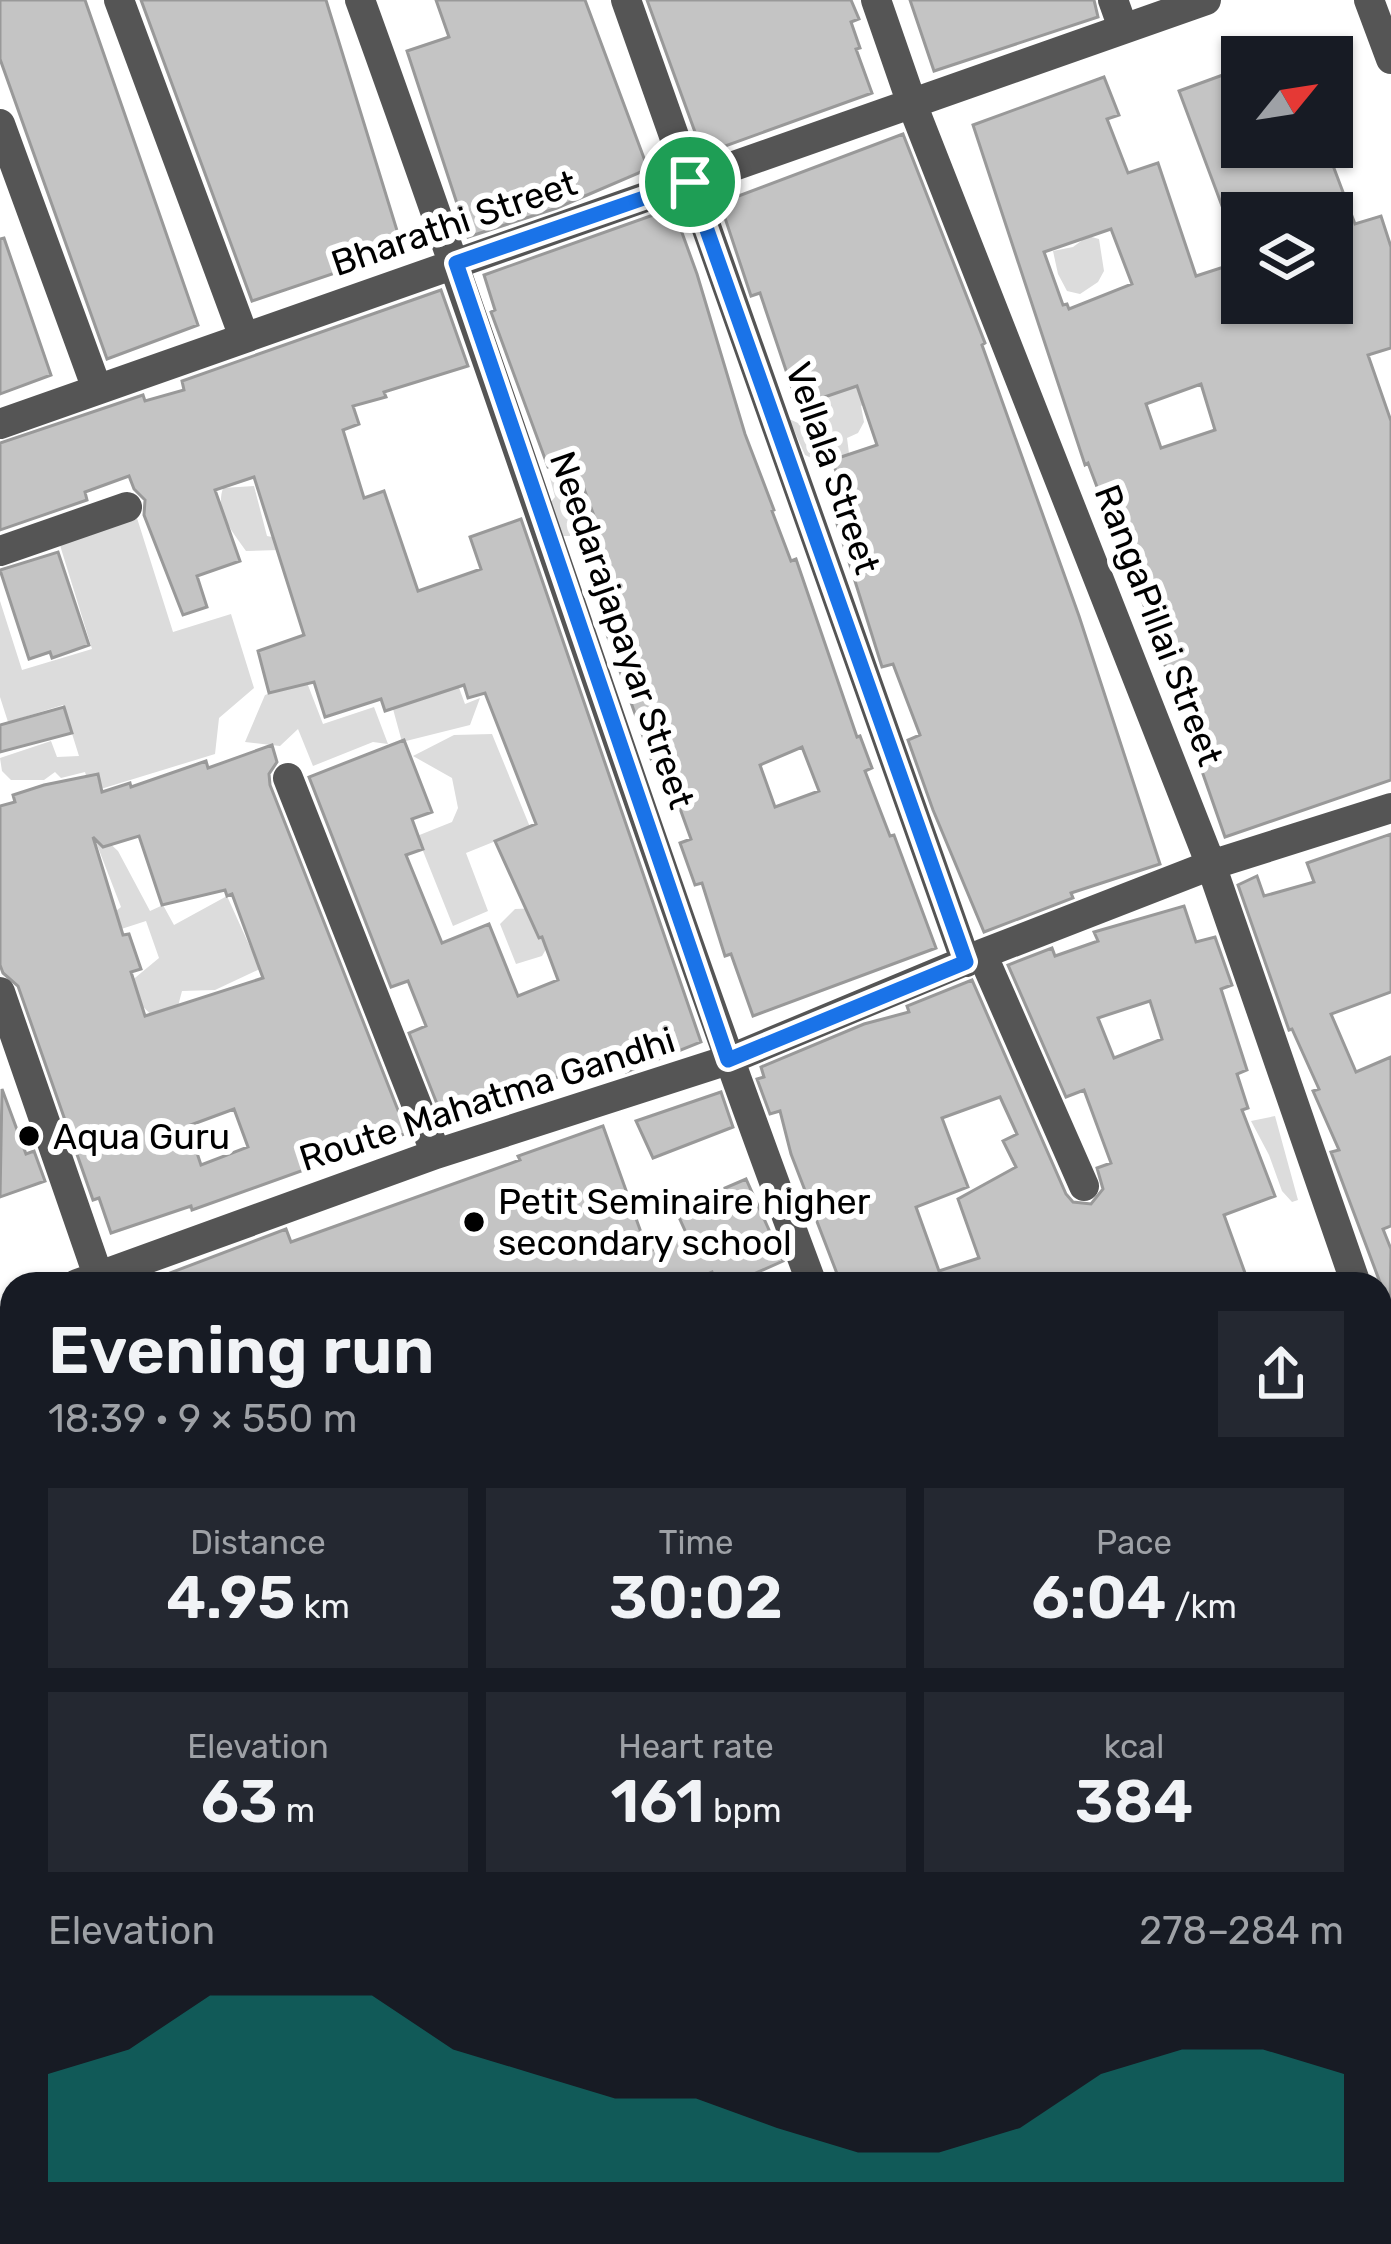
<!DOCTYPE html>
<html lang="en">
<head>
<meta charset="utf-8">
<style>
	body { margin:0; font-family:Rubik,sans-serif; background:#242831; color:#f1f3f6; height:100vh; display:flex; flex-direction:column; font-size:45px; white-space:nowrap }
	* { box-sizing:border-box; margin:0 }
	p { font-size:39px; color:#9ea1a6 }
	.icon { flex:none; width:66px; height:66px; fill:none; stroke:currentColor; stroke-width:2; stroke-linecap:round; stroke-linejoin:round }
	.map { position:relative; flex:1; overflow:hidden }
	.sheet { position:absolute; left:0px; top:1272px; width:1392px; height:972px; display:flex; flex-direction:column; background:#171b24; border-radius:36px 36px 0 0; box-shadow:0 3px 9px #0004 }
	.sheet>* { flex:none }
	.needle { width:78px; rotate:60deg }
	.fabs { position:absolute; left:1221px; top:36px; display:grid; gap:24px }
	.fabs a { display:grid; place-items:center; width:132px; height:132px; border-radius:0px; background:#171b24; box-shadow:0 3px 9px #0004; font-size:60px }
	.pin { position:absolute; display:grid; place-items:center; width:102px; height:102px; color:#fff; margin:-51px; border:6px solid #fff; border-radius:50%; box-shadow:0 3px 12px #0007 }
	.round { display:grid; place-items:center; flex:none; width:126px; height:126px; border-radius:0px; background:#242831 }
	.headline { display:flex; align-items:center; justify-content:space-between; height:204px; padding:0 48px }
	h1 { font-size:66px; font-weight:600; line-height:90px }
	.stats { display:grid; grid-template-columns:repeat(3,1fr); gap:18px; height:204px; padding:12px 48px }
	.stats div { display:grid; align-content:center; border-radius:0px; background:#242831; text-align:center }
	.stats b { font-size:60px; font-weight:600 }
	.stats small { font-size:33px; font-weight:400 }
	.stats p { font-size:33px }
	.chart { height:336px; padding:24px 48px }
	.chart p { display:flex; justify-content:space-between }
	.chart svg { width:100%; height:216px; margin-top:12px; fill:#0f766e; opacity:.7 }
	.map>svg:first-child { display:block }
	.green { fill:#dcdcdc }
	.lines { fill:none; stroke-linecap:round; stroke-linejoin:round }
	.stream { stroke:#a3a3a3; stroke-width:8 }
	.building { fill:#c4c4c4; stroke:#999; stroke-width:3; fill-rule:evenodd }
	.minor { stroke:#555; stroke-width:30 }
	.route-casing { stroke:#fff; stroke-width:24 }
	.route { stroke:#1a73e8; stroke-width:15 }
	.poi-dot { fill:#000; stroke:#fff; stroke-width:4.5 }
	.labels { text-anchor:middle; dominant-baseline:central; stroke-width:12; stroke-linejoin:round; paint-order:stroke }
	.street-label { font-size:36px; fill:#000; stroke:#fff }
	.poi-label { font-size:36px; fill:#000; stroke:#fff; text-anchor:start }
</style>
</head>
<body>
<div class="map">
<svg width="1391" height="2244" viewBox="0 0 1391 2244">
	<rect width="100%" height="100%" fill="#fff"/>
	<path class="green" d="M 1088,236 L 1099,239 L 1104,271 L 1098,282 L 1080,294 L 1067,291 L 1058,274 L 1053,251 L 1073,247 Z
		M 881,379 L 890,393 L 861,406 L 864,422 L 858,433 L 847,438 L 850,461 L 841,472 L 805,455 L 789,419 L 798,423 L 801,405 Z
		M 558,469 L 571,469 L 579,479 L 580,492 L 596,516 L 570,527 L 570,536 L 563,536 L 550,503 L 555,497 L 550,478 Z
		M 254,486 L 267,536 L 283,539 L 279,550 L 246,551 C 232,531 215,512 223,488 Z
		M 137,518 L 173,632 L 231,614 L 254,688 L 219,718 L 215,754 L 91,792 L 85,772 L 61,778 L 55,772 L 44,780 L 11,780 L 2,771 L 0,758 L 51,741 L 57,757 L 79,756 L 63,705 L 8,722 L 0,697 L 0,601 L 22,670 L 92,649 L 59,542 Z
		M 450,663 L 465,704 L 480,698 L 470,725 L 402,742 L 393,709 L 431,696 Z
		M 306,680 L 323,724 L 374,707 L 388,744 L 373,742 L 313,766 L 298,729 L 280,746 L 245,742 L 265,695 Z
		M 492,734 L 530,827 L 466,853 L 488,911 L 453,926 L 417,836 L 452,822 L 458,808 L 452,778 L 413,756 L 454,735 Z
		M 89,824 L 118,851 L 150,911 L 163,905 L 174,925 L 227,896 L 260,969 L 215,990 L 182,991 L 178,1006 L 161,1025 L 124,987 L 159,958 L 146,921 L 109,933 L 101,923 L 121,907 Z
		M 540,908 L 558,929 L 542,956 L 516,964 L 500,924 L 515,909 Z
		M 1275,1116 L 1298,1200 L 1292,1202 L 1282,1191 L 1269,1155 L 1251,1121 Z"/>
	<g class="lines">
		<path class="stream" d="M 0,1478 L 12,1511
			M 278,2232 L 283,2244"/>
	</g>
	<path class="building" d="M 0,0 L 85,0 L 198,325 L 107,359 L 0,59 Z
		M 141,0 L 326,0 L 403,250 L 252,301 Z
		M 436,0 L 585,0 L 648,169 L 557,208 L 468,237 L 407,51 L 449,37 Z
		M 647,0 L 851,0 L 859,19 L 851,22 L 860,48 L 856,49 L 872,93 L 703,154 Z
		M 910,0 L 1094,0 L 1098,17 L 934,71 Z
		M 1242,68 L 1242,147 L 1326,147 L 1355,224 L 1381,216 L 1391,247 L 1391,348 L 1368,355 L 1391,421 L 1391,780 L 1225,837 L 1132,571 L 1129,572 L 1088,463 L 1085,465 L 973,125 L 1104,77 L 1119,115 L 1107,119 L 1128,173 L 1158,163 L 1196,276 L 1242,261 L 1242,303 L 1332,303 L 1332,213 L 1242,213 L 1240,254 L 1179,91 ZM 1111,229 L 1132,284 L 1069,309 L 1067,304 L 1063,305 L 1044,252 ZM 1201,384 L 1215,430 L 1161,448 L 1146,404 Z
		M 903,134 L 985,343 L 982,345 L 1079,616 L 1160,864 L 1071,893 L 1073,898 L 984,932 L 933,810 L 908,740 L 920,735 L 893,664 L 882,667 L 837,524 L 853,519 L 832,460 L 877,445 L 857,386 L 798,406 L 760,293 L 751,296 L 720,203 Z
		M 673,208 L 697,274 L 745,434 L 774,510 L 772,511 L 791,561 L 796,559 L 857,737 L 860,736 L 872,768 L 865,771 L 890,836 L 894,835 L 936,948 L 753,1016 L 731,954 L 725,956 L 702,883 L 695,885 L 680,843 L 691,839 L 661,756 L 651,759 L 600,615 L 603,614 L 576,531 L 597,524 L 573,459 L 548,467 L 491,312 L 495,310 L 484,275 ZM 802,747 L 819,791 L 775,807 L 760,765 Z
		M 4,238 L 51,375 L 0,394 L 0,239 Z
		M 441,290 L 468,366 L 384,392 L 386,397 L 353,406 L 359,424 L 343,430 L 364,498 L 384,491 L 418,591 L 481,569 L 470,537 L 521,519 L 701,1042 L 626,1072 L 621,1059 L 591,1071 L 590,1068 L 572,1075 L 570,1072 L 495,1102 L 496,1106 L 470,1117 L 466,1109 L 443,1119 L 409,1033 L 426,1026 L 408,981 L 391,987 L 309,777 L 404,740 L 432,812 L 412,819 L 423,849 L 406,855 L 442,943 L 489,924 L 518,996 L 558,980 L 542,937 L 539,938 L 495,841 L 536,824 L 485,693 L 468,698 L 464,685 L 385,711 L 381,699 L 325,717 L 314,682 L 269,693 L 258,651 L 304,635 L 254,477 L 215,490 L 240,561 L 197,576 L 207,607 L 183,615 L 144,515 L 145,500 L 134,489 L 129,476 L 85,492 L 87,500 L 0,530 L 0,443 L 143,395 L 145,401 L 184,390 L 182,381 Z
		M 58,552 L 89,645 L 52,658 L 50,652 L 29,659 L 0,570 Z
		M 64,707 L 72,733 L 0,752 L 0,725 Z
		M 272,745 L 277,762 L 269,774 L 270,785 L 407,1133 L 192,1210 L 191,1206 L 111,1233 L 99,1198 L 93,1200 L 18,986 L 3,973 L 0,965 L 0,806 L 15,802 L 13,795 L 44,785 L 98,774 L 102,792 L 130,783 L 131,787 L 206,761 L 208,768 ZM 139,836 L 162,905 L 225,890 L 227,896 L 232,894 L 263,978 L 145,1016 L 131,972 L 141,969 L 129,934 L 123,935 L 93,837 L 103,847 ZM 234,1109 L 248,1147 L 201,1165 L 188,1126 Z
		M 1391,834 L 1391,992 L 1331,1014 L 1356,1072 L 1391,1057 L 1391,1226 L 1383,1229 L 1391,1249 L 1390,1309 L 1331,1152 L 1339,1150 L 1313,1091 L 1319,1089 L 1292,1029 L 1289,1030 L 1238,885 L 1257,876 L 1264,896 L 1314,882 L 1307,863 Z
		M 1184,906 L 1196,942 L 1215,937 L 1232,985 L 1221,989 L 1247,1070 L 1237,1074 L 1248,1108 L 1242,1110 L 1275,1196 L 1224,1215 L 1249,1284 L 841,1284 L 791,1154 L 780,1111 L 770,1114 L 757,1079 L 764,1077 L 761,1067 L 864,1024 L 909,1012 L 907,1006 L 972,980 L 1066,1194 L 1073,1202 L 1091,1204 L 1103,1189 L 1097,1168 L 1111,1163 L 1084,1090 L 1066,1097 L 1008,965 L 1052,948 L 1055,956 L 1098,941 L 1094,932 ZM 1150,1001 L 1162,1039 L 1114,1058 L 1098,1018 ZM 1000,1097 L 1017,1134 L 1003,1141 L 1016,1167 L 958,1199 L 979,1258 L 939,1271 L 916,1207 L 968,1187 L 942,1118 Z
		M 2,1089 L 26,1154 L 34,1151 L 45,1181 L 0,1197 Z
		M 721,1092 L 733,1127 L 653,1158 L 636,1121 Z
		M 603,1126 L 648,1252 L 687,1235 L 678,1215 L 714,1200 L 711,1194 L 746,1179 L 783,1261 L 731,1284 L 717,1284 L 712,1272 L 686,1284 L 141,1284 L 286,1229 L 291,1242 L 520,1160 L 518,1156 Z"/>
	<g class="lines">
		<path class="minor" d="M 119,0 L 244,337
			M 360,0 C 515,427 652,859 812,1284
			M 626,0 L 966,962
			M 876,0 L 912,104 L 1211,865 L 1356,1284
			M 1113,0 L 1123,28
			M 1369,0 L 1391,59
			M 0,124 L 97,389
			M 0,424 L 1206,0
			M 0,551 L 127,507
			M 288,778 L 436,1154
			M 982,954 L 1084,1186
			M 0,992 L 101,1284
			M 77,1284 L 436,1154 L 728,1060 L 982,954 L 1211,865 L 1391,808
			M 0,1324 L 12,1317
			M 1380,1354 L 1391,1386
			M 0,1421 L 12,1453
			M 0,1526 L 12,1558
			M 1380,1701 L 1391,1697
			M 1380,1965 L 1391,1961
			M 0,1966 L 12,2000
			M 1380,2183 L 1391,2179
			M 0,2204 L 12,2200
			M 260,2232 L 265,2244
			M 294,2232 L 299,2244
			M 431,2232 L 435,2244
			M 819,2232 L 824,2244
			M 1158,2232 L 1162,2244
			M 615,2244 L 651,2232
			M 1213,2244 L 1245,2232"/>
	</g>
	<g class="lines">
		<g class="route-casing">
			<path id="route" d="M 690,182 L 966,962 L 728,1060 L 456,263 Z"/>
		</g>
		<use href="#route" class="route"/>
	</g>
	<g class="poi-dot">
		<circle cx="29" cy="1136" r="12"/>
		<circle cx="474" cy="1222" r="12"/>
	</g>
	<g class="labels">
		<g class="street-label">
			<text transform="translate(454 223) rotate(-19)">Bharathi Street</text>
			<text transform="translate(833 468) rotate(71)">Vellala Street</text>
			<text transform="translate(1159 625) rotate(69)">RangaPillai Street</text>
			<text transform="translate(622 630) rotate(71)">Needarajapayar Street</text>
			<text transform="translate(487 1099) rotate(-18)">Route Mahatma Gandhi</text>
		</g>
		<g class="poi-label">
			<text x="53" y="1136">Aqua Guru</text>
			<text x="498" y="1201">Petit Seminaire higher<tspan x="498" dy="41">secondary school</tspan></text>
		</g>
	</g>
</svg>
<div class="fabs">
<a><svg class="needle" viewBox="-14 -14 28 28"><path d="M0-13l5 13h-10z" fill="#e53935"/><path d="M0 13l5-13h-10z" fill="#9ea1a6"/></svg></a>
<a><svg class="icon" aria-label="layers" viewBox="0 0 24 24"><path d="M12 4l9 5-9 5-9-5zM3 14l9 5 9-5"/></svg></a>
</div>
<div class="pin" style="left:690px;top:182px;background:#1e9e55"><svg class="icon" aria-label="arrive" viewBox="0 0 24 24"><path d="M6 21V4h12l-3 4 3 4H6"/></svg></div>
<section class="sheet">
<div class="headline"><div><h1>Evening run</h1><p>18:39 · 9 × 550 m</p></div><a class="round"><svg class="icon" aria-label="share" viewBox="0 0 24 24"><path d="M12 15V3M7 8l5-5 5 5M5 13v7h14v-7"/></svg></a></div>
<div class="stats">
<div><p>Distance</p><b>4.95<small> km</small></b></div>
<div><p>Time</p><b>30:02</b></div>
<div><p>Pace</p><b>6:04<small> /km</small></b></div>
</div>
<div class="stats">
<div><p>Elevation</p><b>63<small> m</small></b></div>
<div><p>Heart rate</p><b>161<small> bpm</small></b></div>
<div><p>kcal</p><b>384</b></div>
</div>
<div class="chart"><p><span>Elevation</span>278–284 m</p>
<svg viewBox="0 0 160 44" preserveAspectRatio="none"><path d="M0 44V22L10 17L20 6L30 6L40 6L50 17L60 22L70 27L80 27L90 33L100 38L110 38L120 33L130 22L140 17L150 17L160 22V44z"/></svg>
</div>
</section>
</div>
</body>
</html>
